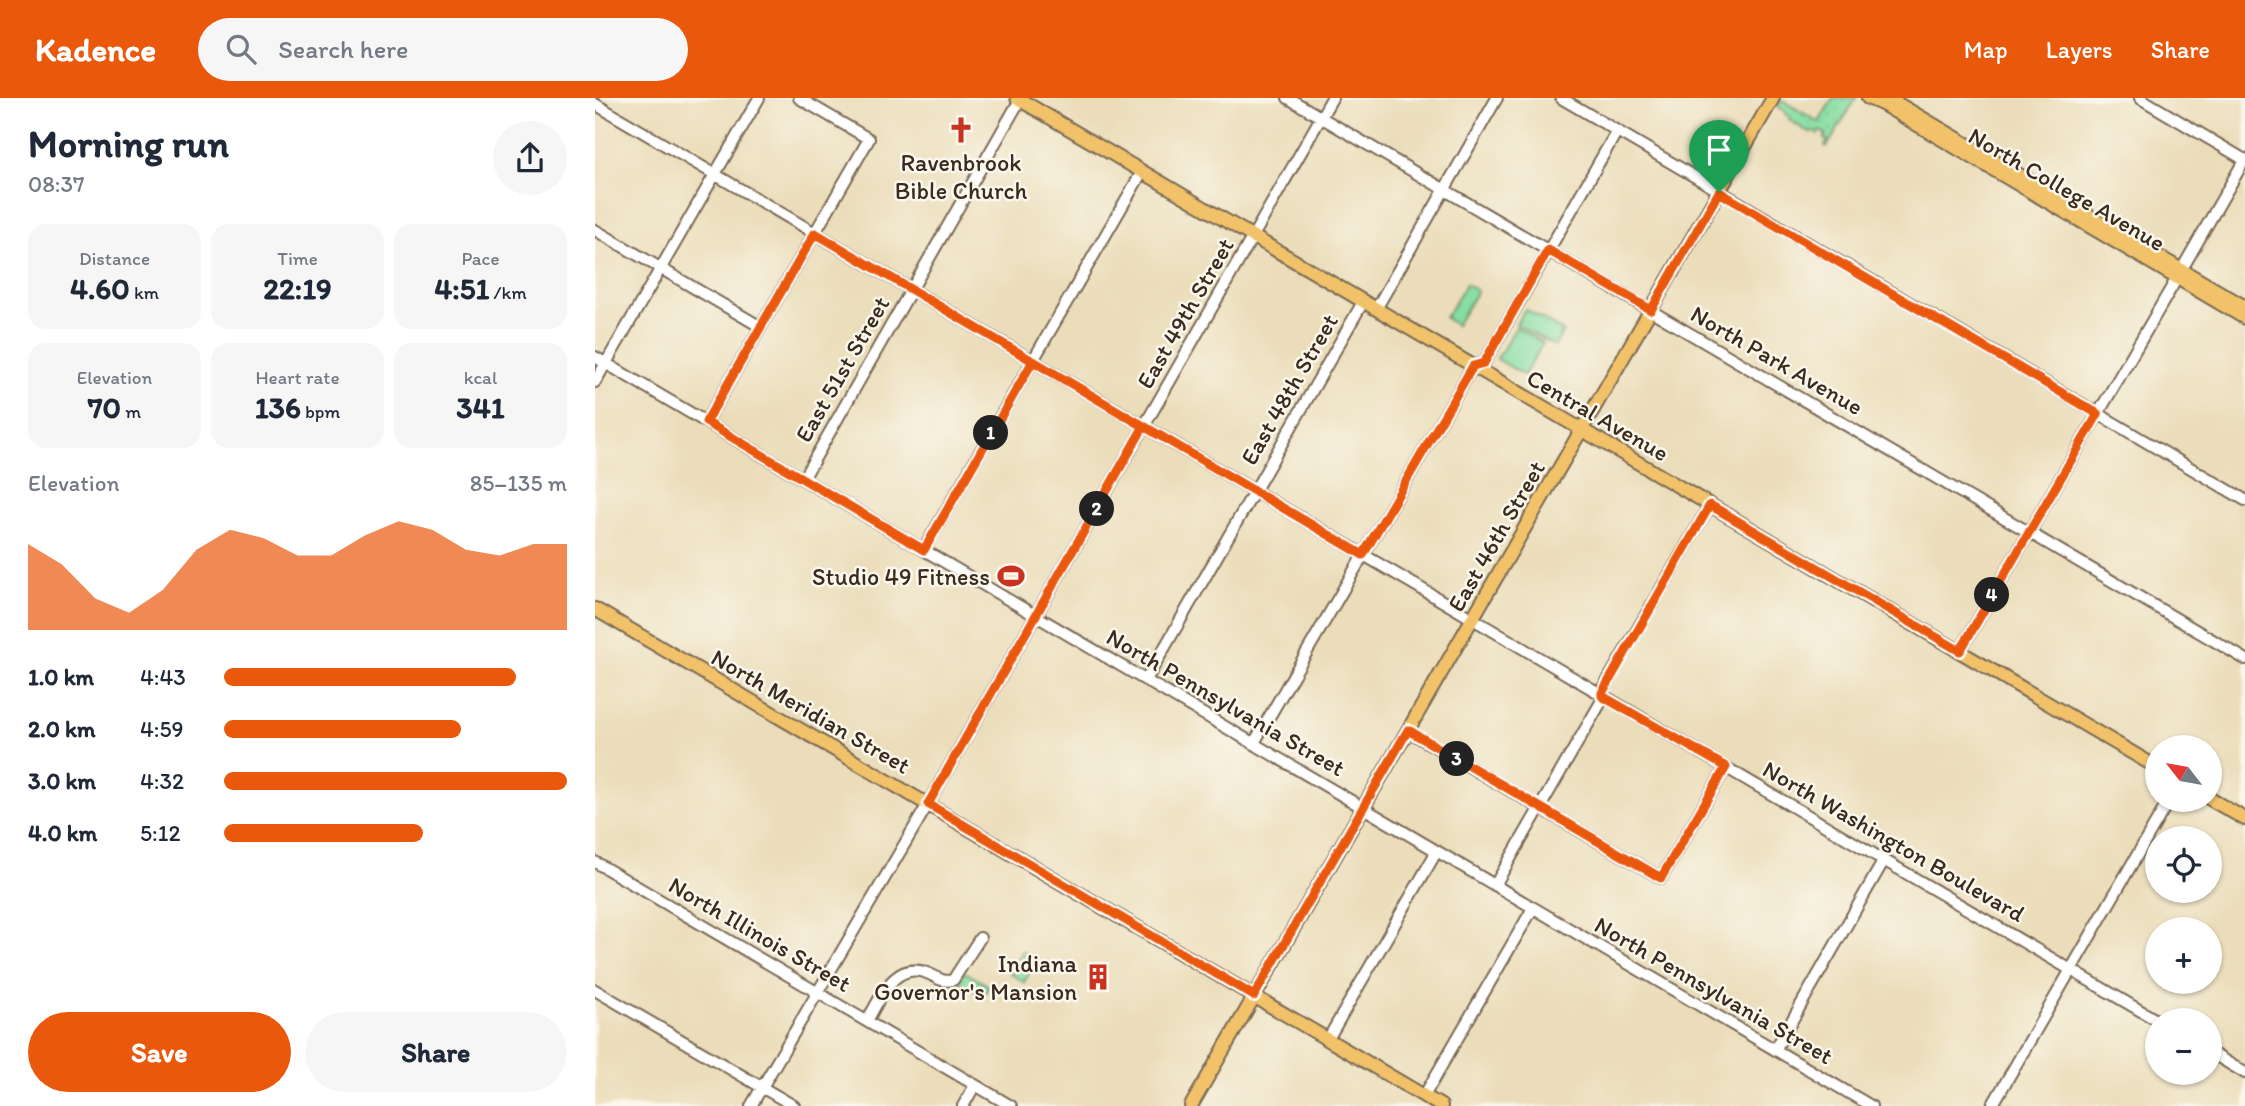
<!DOCTYPE html>
<html lang="en">
<head>
<meta charset="utf-8">
<style>
	body { margin:0; font-family:Itim,sans-serif; background:#f6f6f7; color:#1f2937; height:100vh; display:flex; flex-direction:column; font-size:26px; white-space:nowrap }
	* { box-sizing:border-box; margin:0 }
	p { font-size:23px; color:#747a83 }
	.icon { flex:none; width:38px; height:38px; fill:none; stroke:currentColor; stroke-width:2; stroke-linecap:round; stroke-linejoin:round }
	.map { position:relative; flex:1; overflow:hidden }
	.sheet { display:flex; flex-direction:column; background:#fff; width:595px }
	.sheet>* { flex:none }
	.needle { width:46px; rotate:301deg }
	.controls { position:absolute; left:1550px; top:637px; display:grid; gap:14px }
	.controls a { display:grid; place-items:center; width:77px; height:77px; border-radius:50%; background:#fff; box-shadow:0 2px 5px #0004; font-size:35px }
	.pin { position:absolute; display:grid; place-items:center; width:60px; height:60px; color:#fff; margin:-72px -30px; border-radius:50% 50% 50% 0; rotate:-45deg; box-shadow:0 0 7px #0007 }
	.pin .icon { rotate:45deg }
	.km { position:absolute; width:35px; height:35px; margin:-18px; border-radius:50%; background:#222; color:#fff; font-size:19px; line-height:35px; text-align:center }
	.round { display:grid; place-items:center; flex:none; width:74px; height:74px; border-radius:37px; background:#f6f6f7 }
	.overview { display:flex; align-items:center; justify-content:space-between; height:119px; padding:0 28px }
	h1 { font-size:38px; font-weight:800; line-height:52px }
	.figures { display:grid; grid-template-columns:repeat(3,1fr); gap:10px; height:119px; padding:7px 28px }
	.figures div { display:grid; align-content:center; border-radius:18px; background:#f6f6f7; text-align:center }
	.figures b { font-size:30px; font-weight:800 }
	.figures small { font-size:19px; font-weight:400 }
	.figures p { font-size:19px }
	.chart { height:196px; padding:14px 28px }
	.chart p { display:flex; justify-content:space-between }
	.chart svg { width:100%; height:126px; margin-top:7px; fill:#ea580c; opacity:.7 }
	.cta { display:flex; gap:14px; margin-top:auto; padding:14px 28px }
	.cta a { flex:1; height:80px; border-radius:42px; background:#ea580c; color:#fff; font-size:28px; font-weight:800; line-height:80px; text-align:center }
	.cta a+a { background:#f6f6f7; color:#1f2937 }
	ul { padding:0 28px; list-style:none; font-size:23px }
	li { display:grid; grid-template-columns:112px 84px 1fr; align-items:center; height:52px }
	li i { height:18px; border-radius:9px; background:#ea580c }
	header { display:flex; align-items:center; gap:42px; box-sizing:border-box; height:98px; padding:0 35px; background:#ea580c; color:#fff }
	header strong { font-size:33px }
	nav { display:flex; gap:38px; margin-inline-start:auto; font-size:24px }
	.search { width:490px; height:63px; background:#f6f6f7; display:flex; align-items:center; gap:18px; box-sizing:border-box; padding:0 24px; border-radius:38px; color:#747a83; font-size:26px }
	main { display:flex; flex:1; min-height:0 }
	.map>svg:first-child { display:block }
	.grass { fill:url(#grass-dots); stroke:#608460; stroke-width:2 }
	.park { fill:url(#park-crowns); stroke:#608460; stroke-width:2 }
	.garden { fill:#85dda2; stroke:#608460; stroke-width:2 }
	.lines { fill:none; stroke-linecap:round; stroke-linejoin:round }
	.minor-casing { stroke:#796954; stroke-width:14 }
	.major-casing { stroke:#796954; stroke-width:16 }
	.minor { stroke:#fff; stroke-width:10 }
	.major { stroke:#f2c26a; stroke-width:12 }
	.route-casing { stroke:#fff; stroke-width:14 }
	.route { stroke:#ea580c; stroke-width:9 }
	.labels { text-anchor:middle; dominant-baseline:central; stroke-width:5; stroke-linejoin:round; paint-order:stroke }
	.poi-label { font-size:24px; fill:#3b2a1e; stroke:#fbf7ec; text-anchor:end }
	.street-label { font-size:24px; fill:#3b2a1e; stroke:#fbf7ec }
</style>
</head>
<body>
<header>
<strong>Kadence</strong>
<div class="search"><svg class="icon" aria-label="search" viewBox="0 0 24 24"><circle cx="10" cy="10" r="6"/><path d="M15 15l6 6"/></svg>Search here</div>
<nav><a>Map</a><a>Layers</a><a>Share</a></nav>
</header>
<main>
<section class="sheet">
<div class="overview"><div><h1>Morning run</h1><p>08:37</p></div><a class="round"><svg class="icon" aria-label="share" viewBox="0 0 24 24"><path d="M12 15V3M7 8l5-5 5 5M5 13v7h14v-7"/></svg></a></div>
<div class="figures">
<div><p>Distance</p><b>4.60<small> km</small></b></div>
<div><p>Time</p><b>22:19</b></div>
<div><p>Pace</p><b>4:51<small> /km</small></b></div>
</div>
<div class="figures">
<div><p>Elevation</p><b>70<small> m</small></b></div>
<div><p>Heart rate</p><b>136<small> bpm</small></b></div>
<div><p>kcal</p><b>341</b></div>
</div>
<div class="chart"><p><span>Elevation</span>85–135 m</p>
<svg viewBox="0 0 160 44" preserveAspectRatio="none"><path d="M0 44V14L10 21L20 33L30 38L40 30L50 16L60 9L70 12L80 18L90 18L100 11L110 6L120 9L130 16L140 18L150 14L160 14V44z"/></svg>
</div>
<ul>
<li><b>1.0 km</b>4:43<i style="width:85%"></i></li>
<li><b>2.0 km</b>4:59<i style="width:69%"></i></li>
<li><b>3.0 km</b>4:32<i style="width:100%"></i></li>
<li><b>4.0 km</b>5:12<i style="width:58%"></i></li>
</ul>
<div class="cta"><a>Save</a><a>Share</a></div>
</section>
<div class="map">
<svg width="1650" height="1008" viewBox="0 0 1650 1008">
	<defs>
		<pattern id="grass-dots" width="8" height="8" patternUnits="userSpaceOnUse" patternTransform="scale(1.75)"><rect width="8" height="8" fill="#85dda2"/><path d="M2 2h.1M6 6h.1" fill="none" stroke="#74be8b" stroke-width="1.8" stroke-linecap="round"/></pattern>
		<pattern id="park-crowns" width="20" height="18" patternUnits="userSpaceOnUse" patternTransform="scale(1.75)"><rect width="20" height="18" fill="#85dda2"/><path d="M2 6a3 3 0 1 1 6 0M12 15a3 3 0 1 1 6 0" fill="none" stroke="#74be8b"/></pattern>
	</defs>
	<rect width="100%" height="100%" fill="#fbf7ec"/>
	<filter id="ink" filterUnits="userSpaceOnUse"><feTurbulence type="fractalNoise" baseFrequency=".0143" numOctaves="2"/><feDisplacementMap in="SourceGraphic" scale="14" xChannelSelector="R" yChannelSelector="G"/><feConvolveMatrix kernelMatrix="1 2 1 2 8 2 1 2 1" color-interpolation-filters="sRGB"/></filter>
	<filter id="wash" filterUnits="userSpaceOnUse"><feTurbulence type="fractalNoise" baseFrequency=".00686" numOctaves="4" result="noise"/><feDisplacementMap in="SourceGraphic" scale="28" xChannelSelector="R" yChannelSelector="G"/><feGaussianBlur stdDeviation="1.57" result="paint"/><feColorMatrix in="noise" values="0 0 0 0 0 0 0 0 0 0 0 0 0 0 0 0 0 1.4 0 .05"/><feComposite in="paint" operator="in"/></filter>
	<g filter="url(#wash)">
		<rect width="100%" height="100%" fill="#ebddb9"/>
		<path class="grass" d="M 1238,0 L 1261,0 L 1232,49 L 1230,48 L 1233,43 L 1229,41 L 1231,36 L 1225,33 L 1223,36 L 1217,33 L 1215,35 L 1194,22 L 1196,20 L 1190,16 L 1191,14 L 1183,9 L 1186,2 L 1224,24 Z"/>
		<path class="park" d="M 930,211 L 968,233 L 960,248 L 921,226 Z"/>
		<path class="garden" d="M 871,186 L 882,193 L 861,227 L 850,220 Z
			M 921,229 L 948,245 L 929,277 L 902,261 Z
			M 428,853 L 442,862 L 429,884 L 415,875 Z
			M 370,874 L 394,888 L 388,898 L 364,884 Z"/>
	</g>
	<g filter="url(#ink)">
		<g class="lines">
			<g class="minor-casing">
				<path id="minor" d="M 693,0 L 1650,561
					M 966,0 L 1650,402
					M 1545,0 L 1650,62
					M 0,6 L 1563,923
					M 0,132 L 166,229
					M 1587,171 L 1650,61
					M 781,211 L 902,0
					M 0,259 L 1276,1008
					M 0,284 L 164,0
					M 111,324 L 274,41 L 204,0
					M 208,381 L 426,0
					M 329,451 L 547,74
					M 1365,553 L 1582,180
					M 551,582 L 768,204
					M 813,633 L 1066,780 L 1131,669
					M 659,645 L 878,268 L 889,265 L 1022,33
					M 0,764 L 416,1008
					M 900,787 L 1006,604 L 1009,589 L 1115,407
					M 0,892 L 199,1008
					M 272,923 C 285,901 299,862 332,875 C 342,879 347,885 358,882 L 385,840
					M 733,941 L 842,753
					M 1180,952 L 1289,762
					M 1615,954 L 1650,975
					M 829,998 L 938,810
					M 156,1008 L 326,718 L 737,0
					M 368,1008 L 380,987
					M 1397,1008 L 1574,702"/>
			</g>
			<g class="major-casing">
				<path id="major" d="M 422,0 L 1563,670
					M 1273,0 L 1289,7 L 1650,220
					M 1298,3 L 1650,209
					M 0,511 L 846,1008
					M 1615,701 L 1650,721
					M 596,1008 L 1178,0"/>
			</g>
			<use href="#minor" class="minor"/>
			<use href="#major" class="major"/>
		</g>
	</g>
	<g class="lines" filter="url(#ink)">
		<g class="route-casing">
			<path id="route" d="M 1124,94 L 1056,212 L 953,152 L 889,265 L 878,268 L 768,457 L 438,263 L 329,452 L 111,324 L 220,135 L 543,325 L 549,328 L 333,706 L 659,898 L 813,632 L 1066,780 L 1131,669 L 1007,598 L 1007,595 L 1115,407 L 1365,553 L 1503,316 L 1124,94"/>
		</g>
		<use href="#route" class="route"/>
	</g>
	<defs>
		<g id="church-bare" transform="scale(2.1)"><path d="M-1.2-6h2.4v3.5h3.3v2.4h-3.3V6h-2.4V-.1h-3.3v-2.4h3.3Z" fill="#c8321e" stroke="#fbf7ec" stroke-width="2.5" paint-order="stroke"/></g>
		<g id="stadium-bare" transform="scale(2.1)"><path d="M0-5a6.5 5 0 1 0 0 10a6.5 5 0 1 0 0-10ZM-3.5-1.8h7v3.6h-7Z" fill="#c8321e" stroke="#fbf7ec" stroke-width="2.5" paint-order="stroke"/></g>
		<g id="building-bare" transform="scale(2.1)"><path d="M-4-6H4V6H1V3H-1V6H-4ZM-2.5-4.3h1.7v1.8h-1.7ZM.8-4.3h1.7v1.8H.8ZM-2.5-1h1.7V.8h-1.7ZM.8-1h1.7V.8H.8Z" fill="#c8321e" stroke="#fbf7ec" stroke-width="2.5" paint-order="stroke"/></g>
	</defs>
	<g fill-rule="evenodd">
		<use href="#church-bare" x="366" y="32"/>
		<use href="#stadium-bare" x="416" y="478"/>
		<use href="#building-bare" x="503" y="879"/>
	</g>
	<g class="labels">
		<g class="poi-label">
			<text x="366" y="64" text-anchor="middle">Ravenbrook<tspan x="366" dy="28">Bible Church</tspan></text>
			<text x="395" y="478">Studio 49 Fitness</text>
			<text x="482" y="865">Indiana<tspan x="482" dy="28">Governor's Mansion</tspan></text>
		</g>
		<g class="street-label">
			<text transform="translate(1472 91) rotate(30)">North College Avenue</text>
			<text transform="translate(590 215) rotate(-60)">East 49th Street</text>
			<text transform="translate(1182 262) rotate(30)">North Park Avenue</text>
			<text transform="translate(247 271) rotate(-60)">East 51st Street</text>
			<text transform="translate(694 291) rotate(-60)">East 48th Street</text>
			<text transform="translate(1003 317) rotate(30)">Central Avenue</text>
			<text transform="translate(901 438) rotate(-60)">East 46th Street</text>
			<text transform="translate(631 604) rotate(30)">North Pennsylvania Street</text>
			<text transform="translate(216 613) rotate(30)">North Meridian Street</text>
			<text transform="translate(1299 743) rotate(30)">North Washington Boulevard</text>
			<text transform="translate(165 836) rotate(30)">North Illinois Street</text>
			<text transform="translate(1119 892) rotate(30)">North Pennsylvania Street</text>
		</g>
	</g>
</svg>
<div class="controls">
<a><svg class="needle" viewBox="-14 -14 28 28"><path d="M0-13l5 13h-10z" fill="#e53935"/><path d="M0 13l5-13h-10z" fill="#747a83"/></svg></a>
<a><svg class="icon" aria-label="locate" viewBox="0 0 24 24"><circle cx="12" cy="12" r="6"/><path d="M12 2v4M12 18v4M2 12h4M18 12h4"/></svg></a>
<a>+</a>
<a>−</a>
</div>
<div class="pin" style="left:1124px;top:94px;background:#1e9e55"><svg class="icon" aria-label="arrive" viewBox="0 0 24 24"><path d="M6 21V4h12l-3 4 3 4H6"/></svg></div>
<b class="km" style="left:396px;top:335px">1</b>
<b class="km" style="left:502px;top:411px">2</b>
<b class="km" style="left:862px;top:661px">3</b>
<b class="km" style="left:1397px;top:497px">4</b>
</div>
</main>
</body>
</html>
